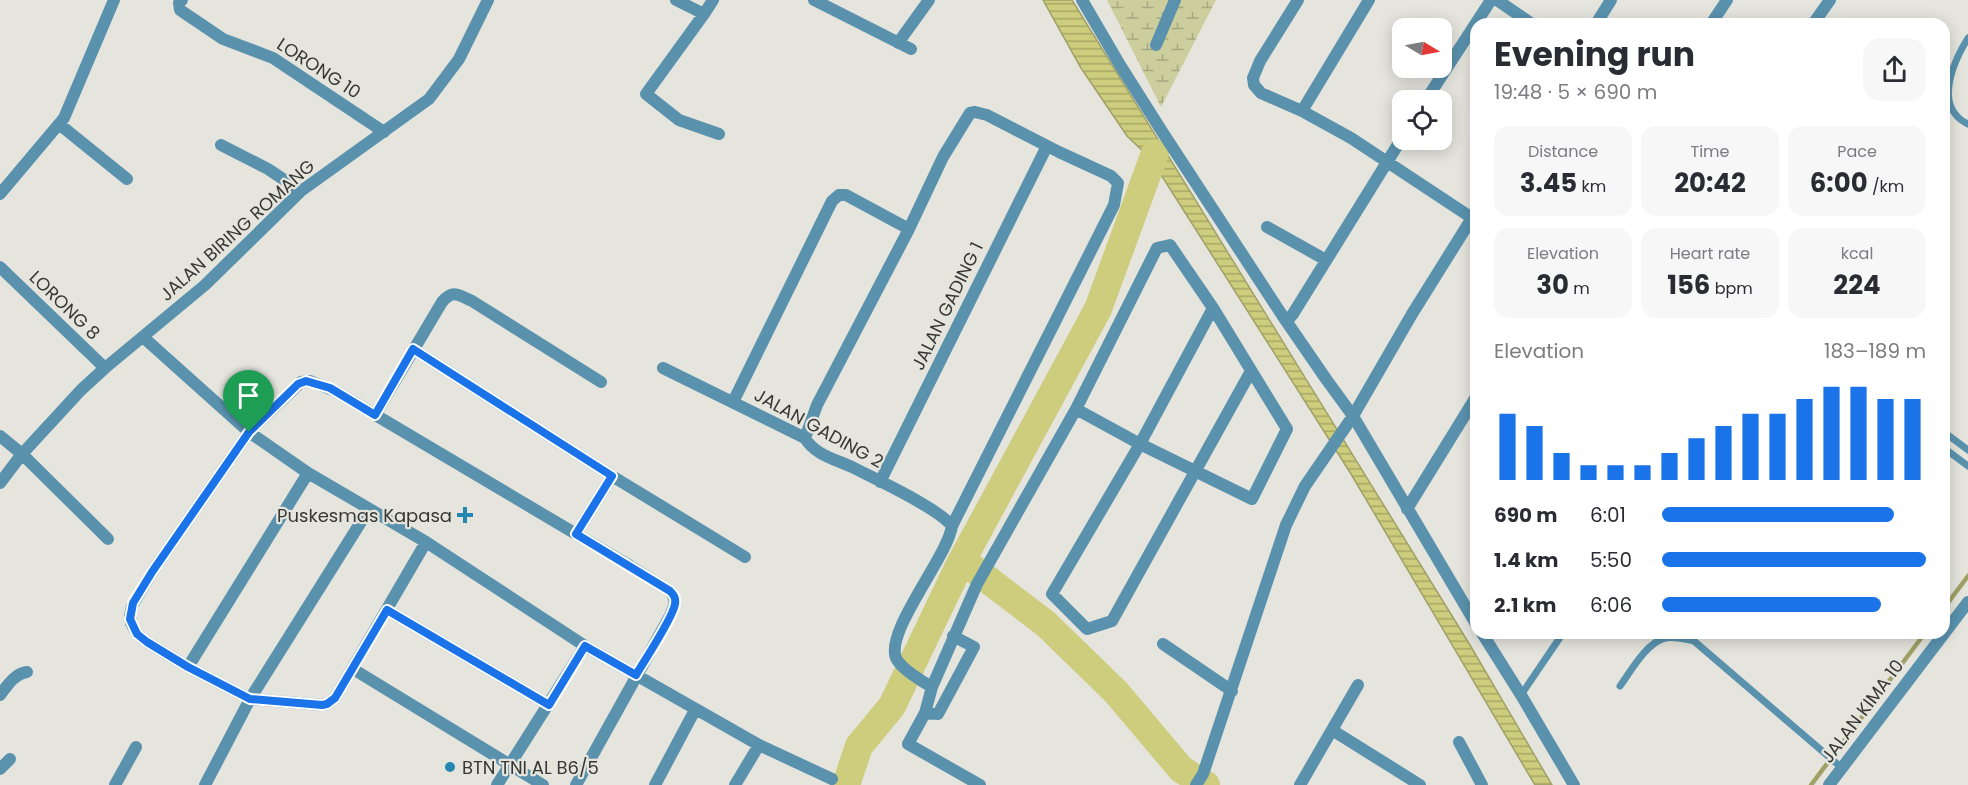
<!DOCTYPE html>
<html lang="en">
<head>
<meta charset="utf-8">
<style>
	body { margin:0; font-family:Poppins,sans-serif; background:#f7f7f7; color:#2b2b33; height:100vh; display:flex; flex-direction:column; font-size:22px; white-space:nowrap }
	* { box-sizing:border-box; margin:0 }
	p { font-size:20px; color:#7c7c81 }
	.icon { flex:none; width:33px; height:33px; fill:none; stroke:currentColor; stroke-width:2; stroke-linecap:round; stroke-linejoin:round }
	.map { position:relative; flex:1; overflow:hidden }
	.side { position:absolute; left:1470px; top:18px; width:480px; height:621px; display:flex; flex-direction:column; background:#fff; border-radius:18px; box-shadow:0 3px 15px #0003 }
	.side>* { flex:none }
	.needle { width:39px; rotate:100deg }
	.fabs { position:absolute; left:1392px; top:18px; display:grid; gap:12px }
	.fabs a { display:grid; place-items:center; width:60px; height:60px; border-radius:12px; background:#fff; box-shadow:0 3px 15px #0003; font-size:30px }
	.pin { position:absolute; display:grid; place-items:center; width:51px; height:51px; color:#fff; margin:-62px -26px; border-radius:50% 50% 50% 0; rotate:-45deg; box-shadow:0 0 6px #0007 }
	.pin .icon { rotate:45deg }
	.round { display:grid; place-items:center; flex:none; width:63px; height:63px; border-radius:18px; background:#f7f7f7 }
	.headline { display:flex; align-items:center; justify-content:space-between; height:102px; padding:0 24px }
	h1 { font-size:33px; font-weight:700; line-height:45px }
	.stats { display:grid; grid-template-columns:repeat(3,1fr); gap:9px; height:102px; padding:6px 24px }
	.stats div { display:grid; align-content:center; border-radius:15px; background:#f7f7f7; text-align:center }
	.stats b { font-size:26px; font-weight:700 }
	.stats small { font-size:16px; font-weight:400 }
	.stats p { font-size:16px }
	.chart { height:168px; padding:12px 24px }
	.chart p { display:flex; justify-content:space-between }
	.chart svg { width:100%; height:108px; margin-top:6px; stroke:#1a73e8; stroke-width:6 }
	ul { padding:0 24px; list-style:none; font-size:20px }
	li { display:grid; grid-template-columns:96px 72px 1fr; align-items:center; height:45px }
	li i { height:15px; border-radius:8px; background:#1a73e8 }
	.map>svg:first-child { display:block }
	.wetland { fill:url(#wetland-marsh) }
	.water { fill:url(#water-rules); stroke:#a0a067; stroke-width:1.5 }
	.lines { fill:none; stroke-linecap:round; stroke-linejoin:round }
	.stream { stroke:#a0a067; stroke-width:4.5 }
	.river { stroke:#cdcd7d; stroke-width:28 }
	.service { stroke:#5a92ae; stroke-width:7 }
	.minor { stroke:#5a92ae; stroke-width:12 }
	.route-casing { stroke:#fff; stroke-width:12 }
	.route { stroke:#1a73e8; stroke-width:8 }
	.poi-dot { fill:#2387b1; stroke:#e5e5de; stroke-width:2 }
	.labels { text-anchor:middle; dominant-baseline:central; stroke-width:4.5; stroke-linejoin:round; paint-order:stroke }
	.street-label { font-size:18px; fill:#373734; stroke:#e5e5de }
	.poi-label { font-size:18px; fill:#373734; stroke:#e5e5de; text-anchor:end }
</style>
</head>
<body>
<div class="map">
<svg width="1968" height="785" viewBox="0 0 1968 785">
	<defs>
		<pattern id="wetland-marsh" width="20" height="14" patternUnits="userSpaceOnUse" patternTransform="scale(1.5)"><rect width="20" height="14" fill="#cdce9e"/><path d="M1 5h8M5 5V1M11 12h8M15 12V8" fill="none" stroke="#a7a882"/></pattern>
		<pattern id="water-rules" width="6" height="5" patternUnits="userSpaceOnUse" patternTransform="scale(1.5)"><rect width="6" height="5" fill="#cdcd7d"/><path d="M0 2.5h6" fill="none" stroke="#a7a767"/></pattern>
	</defs>
	<rect width="100%" height="100%" fill="#e5e5de"/>
	<path class="wetland" d="M 1107,0 L 1216,0 L 1161,107 Z"/>
	<path class="water" d="M 1043,0 L 1072,0 L 1470,645 L 1552,785 L 1535,785 L 1351,474 L 1151,159 L 1127,136 L 1081,68 Z"/>
	<g class="lines">
		<path class="stream" d="M 1944,608 L 1968,576
			M 1811,785 L 1925,633"/>
		<path class="river" d="M 962,560 L 1046,624 L 1116,692 L 1181,769 L 1206,785
			M 846,785 L 859,746 L 892,706 L 959,566 L 1098,309 L 1155,153"/>
		<path class="service" d="M 1968,38 C 1956,57 1938,95 1956,115 C 1959,119 1964,122 1968,124
			M 1944,432 L 1968,450
			M 1944,448 L 1968,466
			M 1620,686 C 1631,671 1646,643 1665,638 C 1675,636 1685,639 1694,641 L 1842,768
			M 1521,695 L 1563,633"/>
		<path class="minor" d="M 182,0 L 179,3 L 180,10 L 223,39 L 273,58 L 384,132
			M 676,0 L 704,14 L 713,0
			M 814,0 L 911,49
			M 1082,0 L 1120,65 L 1163,133 L 1282,315 L 1326,379 L 1353,416 L 1476,624
			M 1298,0 L 1260,61 L 1253,78 L 1254,85 L 1261,93 L 1302,111
			M 1497,0 L 1532,24
			M 704,14 L 646,94 L 679,120 L 719,134
			M 1596,24 L 1611,0
			M 1711,24 L 1727,0
			M 1813,24 L 1830,0
			M 898,43 L 929,0
			M 1156,45 L 1175,0
			M 1426,100 L 1491,0
			M 59,124 L 127,179
			M 221,145 L 268,169 L 301,191
			M 0,194 L 64,118 L 114,0
			M 1267,227 L 1326,260
			M 0,267 L 105,368
			M 1213,308 L 1140,444 L 1052,594 L 1087,629 L 1112,621 L 1251,371
			M 1287,321 L 1293,314 L 1402,138
			M 143,337 L 249,432 L 308,473 L 426,542 L 585,646 L 759,745 L 832,779
			M 413,349 L 612,476
			M 663,368 L 805,438 C 815,455 835,459 852,467 C 875,479 938,508 952,526
			M 733,402 L 832,201 L 839,195 L 846,195 L 909,229
			M 375,415 L 442,302 C 453,289 458,295 472,301 L 601,382
			M 0,436 L 22,454 L 108,539
			M 805,438 L 817,405 L 909,229 L 943,157 L 970,113 L 975,112 L 987,115 L 1059,152 L 1111,176 L 1118,183 L 1114,205 L 952,526 C 947,558 885,631 896,658 C 900,668 923,682 932,687 L 925,713 L 908,744 L 980,785
			M 880,482 L 1047,146
			M 0,483 L 22,454 L 81,390 L 105,368 L 205,285 L 301,191 L 429,99 L 459,59 L 488,0
			M 369,509 L 250,699 L 188,667 L 147,642 L 137,634 L 131,623 L 130,616 L 132,606 L 152,572 L 249,432 L 301,382 L 310,381 L 335,391 L 630,566 L 670,591 C 678,600 674,607 670,616 L 576,785
			M 1407,509 L 1476,397
			M 576,534 L 612,476 L 745,557
			M 387,610 L 549,705
			M 1482,633 L 1521,695 L 1574,785
			M 1163,644 L 1232,691
			M 188,667 L 308,473
			M 353,669 L 543,785
			M 932,687 L 977,584 L 1076,409 L 1157,248 L 1170,245 L 1213,308 L 1287,429 L 1252,499 L 1140,444 L 1076,409
			M 0,695 C 7,686 14,674 27,672
			M 925,713 L 938,714 L 974,647 L 953,636
			M 1332,730 L 1420,785
			M 1459,742 L 1482,785
			M 0,769 L 10,759
			M 115,785 L 136,747
			M 205,785 L 250,699 L 322,705 L 327,704 L 335,698 L 426,542
			M 497,785 L 585,646
			M 655,785 L 695,710
			M 735,785 L 759,745
			M 1196,785 L 1203,774 L 1286,525 L 1305,486 L 1353,416 L 1412,314 L 1472,218 L 1351,138 L 1302,111 L 1369,0
			M 1300,785 L 1358,685
			M 1829,785 L 1968,602"/>
	</g>
	<g class="lines">
		<g class="route-casing">
			<path id="route" d="M 413,349 L 612,476 L 576,534 L 670,591 C 674,595 676,598 675,604 C 673,618 644,661 636,675 L 585,646 L 549,705 L 387,610 L 335,698 L 327,704 L 322,705 L 250,699 L 188,667 L 147,642 L 137,634 L 130,619 L 133,603 L 152,572 L 249,432 L 298,384 L 306,381 L 330,388 L 375,415 Z"/>
		</g>
		<use href="#route" class="route"/>
	</g>
	<g class="poi-dot">
		<path d="M462 506h6v6h6v6h-6v6h-6v-6h-6v-6h6z"/>
		<circle cx="450" cy="767" r="6"/>
	</g>
	<g class="labels">
		<g class="street-label">
			<text transform="translate(319 68) rotate(33)">LORONG 10</text>
			<text transform="translate(237 230) rotate(-42)">JALAN BIRING ROMANG</text>
			<text transform="translate(65 305) rotate(44)">LORONG 8</text>
			<text transform="translate(947 306) rotate(-64)">JALAN GADING 1</text>
			<text transform="translate(819 428) rotate(29)">JALAN GADING 2</text>
			<text transform="translate(1862 711) rotate(-53)">JALAN KIMA 10</text>
		</g>
		<g class="poi-label">
			<text x="452" y="515">Puskesmas Kapasa</text>
			<text x="462" y="767" text-anchor="start">BTN TNI AL B6/5</text>
		</g>
	</g>
</svg>
<div class="fabs">
<a><svg class="needle" viewBox="-14 -14 28 28"><path d="M0-13l5 13h-10z" fill="#e53935"/><path d="M0 13l5-13h-10z" fill="#7c7c81"/></svg></a>
<a><svg class="icon" aria-label="locate" viewBox="0 0 24 24"><circle cx="12" cy="12" r="6"/><path d="M12 2v4M12 18v4M2 12h4M18 12h4"/></svg></a>
</div>
<div class="pin" style="left:249px;top:432px;background:#1e9e55"><svg class="icon" aria-label="arrive" viewBox="0 0 24 24"><path d="M6 21V4h12l-3 4 3 4H6"/></svg></div>
<section class="side">
<div class="headline"><div><h1>Evening run</h1><p>19:48 · 5 × 690 m</p></div><a class="round"><svg class="icon" aria-label="share" viewBox="0 0 24 24"><path d="M12 15V3M7 8l5-5 5 5M5 13v7h14v-7"/></svg></a></div>
<div class="stats">
<div><p>Distance</p><b>3.45<small> km</small></b></div>
<div><p>Time</p><b>20:42</b></div>
<div><p>Pace</p><b>6:00<small> /km</small></b></div>
</div>
<div class="stats">
<div><p>Elevation</p><b>30<small> m</small></b></div>
<div><p>Heart rate</p><b>156<small> bpm</small></b></div>
<div><p>kcal</p><b>224</b></div>
</div>
<div class="chart"><p><span>Elevation</span>183–189 m</p>
<svg viewBox="0 0 160 44" preserveAspectRatio="none"><path d="M5 44V17M15 44V22M25 44V33M35 44V38M45 44V38M55 44V38M65 44V33M75 44V27M85 44V22M95 44V17M105 44V17M115 44V11M125 44V6M135 44V6M145 44V11M155 44V11"/></svg>
</div>
<ul>
<li><b>690 m</b>6:01<i style="width:88%"></i></li>
<li><b>1.4 km</b>5:50<i style="width:100%"></i></li>
<li><b>2.1 km</b>6:06<i style="width:83%"></i></li>
</ul>
</section>
</div>
</body>
</html>
